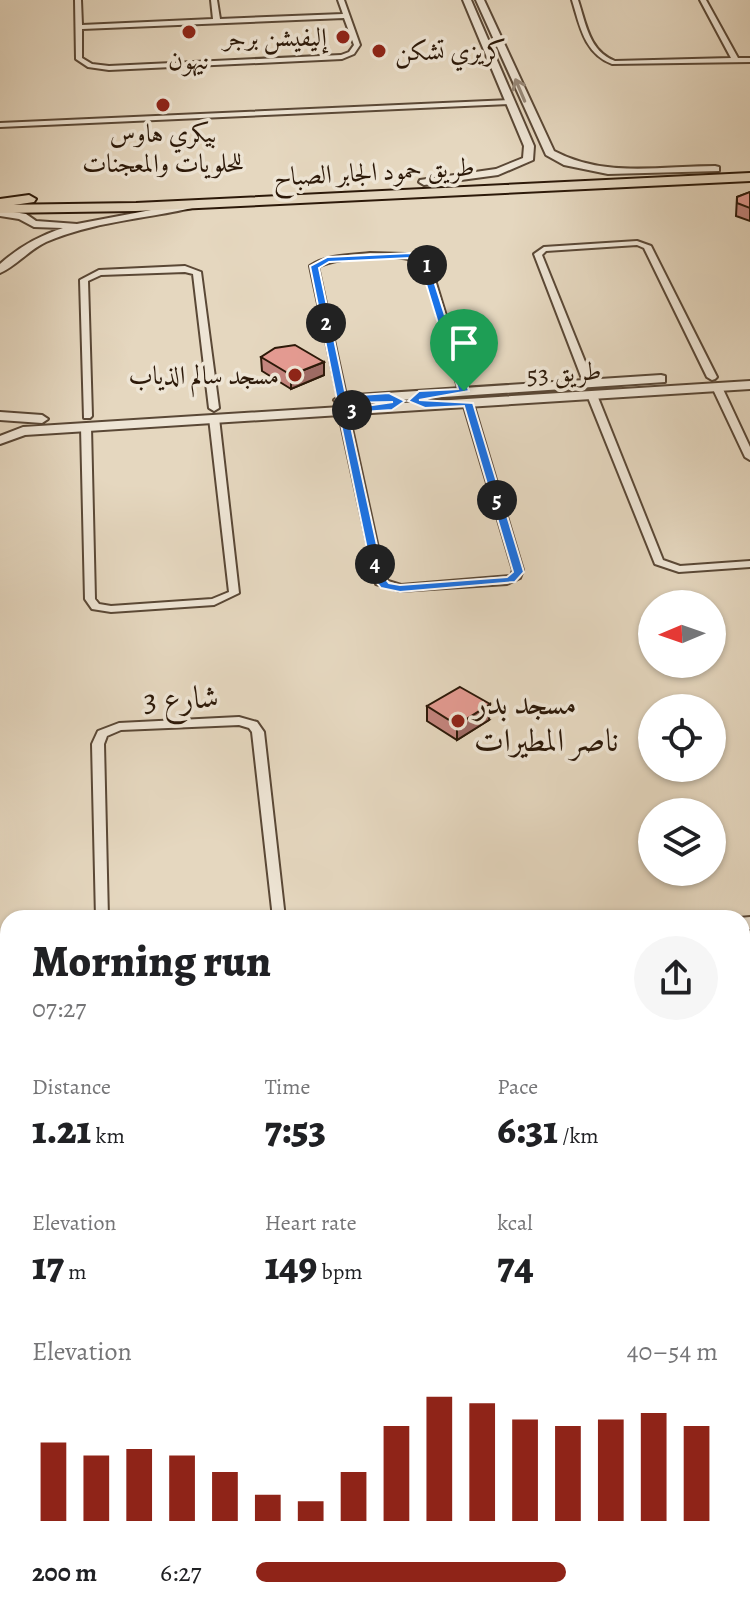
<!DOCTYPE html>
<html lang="en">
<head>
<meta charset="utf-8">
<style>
	body { margin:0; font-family:Alegreya,Amiri,serif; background:#f6f6f6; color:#202124; height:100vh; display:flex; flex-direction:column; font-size:30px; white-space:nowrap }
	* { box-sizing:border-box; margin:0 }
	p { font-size:26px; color:#757577 }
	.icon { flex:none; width:44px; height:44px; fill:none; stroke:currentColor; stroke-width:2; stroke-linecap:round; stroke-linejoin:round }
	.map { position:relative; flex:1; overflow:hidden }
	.sheet { position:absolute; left:0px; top:910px; width:750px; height:708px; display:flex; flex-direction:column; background:#fff; border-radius:24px 24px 0 0; box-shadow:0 2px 6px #0004 }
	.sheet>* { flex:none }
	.needle { width:52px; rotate:268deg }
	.tools { position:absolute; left:638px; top:590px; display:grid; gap:16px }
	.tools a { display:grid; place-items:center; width:88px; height:88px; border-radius:50%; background:#fff; box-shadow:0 2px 6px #0004; font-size:40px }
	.pin { position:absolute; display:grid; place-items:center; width:68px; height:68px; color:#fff; margin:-82px -34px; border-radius:50% 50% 50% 0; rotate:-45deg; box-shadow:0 0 8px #0007 }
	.pin .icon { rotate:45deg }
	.km { position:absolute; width:40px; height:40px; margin:-20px; border-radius:50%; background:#222; color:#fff; font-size:22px; line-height:40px; text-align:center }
	.round { display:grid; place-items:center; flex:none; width:84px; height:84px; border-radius:42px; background:#f6f6f6 }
	.overview { display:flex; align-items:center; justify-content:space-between; height:136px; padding:0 32px }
	h1 { font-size:44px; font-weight:800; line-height:60px }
	.metrics { display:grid; grid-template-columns:repeat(3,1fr); gap:12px; height:136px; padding:8px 32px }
	.metrics div { display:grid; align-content:center }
	.metrics b { font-size:40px; font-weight:800 }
	.metrics small { font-size:22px; font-weight:400 }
	.metrics p { font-size:22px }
	.chart { height:224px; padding:16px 32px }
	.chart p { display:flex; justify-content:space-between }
	.chart svg { width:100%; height:144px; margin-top:8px; stroke:#8f2418; stroke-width:6 }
	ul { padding:0 32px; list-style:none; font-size:26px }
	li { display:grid; grid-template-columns:128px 96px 1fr; align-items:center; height:60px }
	li i { height:20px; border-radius:10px; background:#8f2418 }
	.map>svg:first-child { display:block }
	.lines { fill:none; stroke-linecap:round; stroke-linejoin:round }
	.minor-casing { stroke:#5a4836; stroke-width:4 }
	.tertiary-casing { stroke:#5a4836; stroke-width:4 }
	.primary-casing { stroke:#2c1909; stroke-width:4 }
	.motorway-casing { stroke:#2c1909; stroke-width:4 }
	.minor { fill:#eee5d5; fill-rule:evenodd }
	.tertiary { fill:#eee5d5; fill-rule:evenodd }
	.primary { fill:#e5d7bf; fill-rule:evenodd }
	.motorway { fill:#e5d7bf; fill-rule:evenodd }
	.wall { fill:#c4857e; stroke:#2c1909; stroke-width:2 }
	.shaded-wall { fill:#a06c66; stroke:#2c1909; stroke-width:2 }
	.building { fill:#e49b92; stroke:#2c1909; stroke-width:2 }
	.oneway { stroke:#978979 }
	.route { fill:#1a73e8; stroke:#fff; stroke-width:2; fill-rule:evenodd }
	.poi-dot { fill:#8f2418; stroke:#eee5d5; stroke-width:3 }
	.labels { text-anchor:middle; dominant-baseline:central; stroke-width:7; stroke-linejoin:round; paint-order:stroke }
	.far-poi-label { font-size:26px; fill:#2c1909; stroke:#eee5d5; text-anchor:end }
	.far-street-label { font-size:26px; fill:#2c1909; stroke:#eee5d5 }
	.street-label { font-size:32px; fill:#2c1909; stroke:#eee5d5 }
	.poi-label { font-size:32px; fill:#2c1909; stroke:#eee5d5; text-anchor:start }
</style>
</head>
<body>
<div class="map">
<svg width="750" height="1618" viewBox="0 0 750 1618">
	<rect width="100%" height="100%" fill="#e5d7bf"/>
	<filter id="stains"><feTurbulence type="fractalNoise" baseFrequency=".0025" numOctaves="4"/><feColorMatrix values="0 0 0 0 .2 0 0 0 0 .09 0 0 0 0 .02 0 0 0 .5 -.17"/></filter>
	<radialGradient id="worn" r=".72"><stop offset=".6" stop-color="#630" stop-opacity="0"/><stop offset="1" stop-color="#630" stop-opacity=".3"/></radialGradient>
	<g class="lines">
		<g class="minor-casing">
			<path id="minor" d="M 75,0 L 81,0 L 82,25 L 213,19 L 211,0 L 217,0 L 220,19 L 343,14 L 338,0 L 344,0 L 360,45 L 354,54 L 342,59 L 109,70 L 88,67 L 76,59 ZM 344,18 L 354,45 L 349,52 L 341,55 L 109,66 L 92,64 L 82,58 L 82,29 Z
				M 572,0 L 578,0 C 586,24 589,51 615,61 L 731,58 L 700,0 L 706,0 L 738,58 L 750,58 L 750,62 L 612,64 C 584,53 580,26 572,0 Z
				M 512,100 L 513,102 L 509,104 L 0,127 L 0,123 Z
				M 637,241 L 651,246 L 717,377 L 715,379 L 712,380 L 707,377 L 644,248 L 637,245 L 546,251 L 542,255 L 594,384 L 589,387 L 584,384 L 534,254 L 544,247 Z
				M 370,253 L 405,254 L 429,260 L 469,391 L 467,393 L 461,393 L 459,391 L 422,263 C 398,253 342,256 318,267 L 347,400 L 345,402 L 339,402 L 310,266 C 326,255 350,255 370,253 Z
				M 185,266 L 201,272 L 219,408 L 214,411 L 209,408 L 193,274 L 185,272 L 101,275 L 88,281 L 92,416 L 90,418 L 84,418 L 80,280 L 99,270 Z
				M 717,384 L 722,387 L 750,447 L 750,460 L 745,457 L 712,387 Z
				M 592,392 L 597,395 L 663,560 L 680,566 L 750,561 L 750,567 L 679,572 L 655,564 L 587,395 Z
				M 468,400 L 473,403 L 523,570 L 520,578 L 507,584 L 400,591 L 376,584 L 338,410 L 343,407 L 348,410 L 385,580 L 401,585 L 511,576 L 513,570 L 463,403 Z
				M 214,415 L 219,418 L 239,593 L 214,605 L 111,612 L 92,609 L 85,599 L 81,427 L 86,424 L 91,427 L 95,599 L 99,604 L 111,606 L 212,599 L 229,592 L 209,418 Z
				M 239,717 L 257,722 L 264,732 L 285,918 L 273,918 L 252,732 L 249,728 L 239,725 L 121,730 L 107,736 L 104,744 L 108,918 L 96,918 L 92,744 L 98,731 L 119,723 Z
				M 8,1339 L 8,1353 L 0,1354 L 0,1340 Z
				M 8,1534 L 8,1550 L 0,1551 L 0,1535 Z"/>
		</g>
		<g class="tertiary-casing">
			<path id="tertiary" d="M 463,0 L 471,0 L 534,146 L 533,160 L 498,175 L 424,185 L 419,182 L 420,180 L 496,169 L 523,158 L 524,146 Z
				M 476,0 L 484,0 L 554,151 C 604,178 661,166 715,166 L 719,167 L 719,171 L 608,174 L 564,165 L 546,155 Z
				M 188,203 L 192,204 L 192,208 C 143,219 92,222 46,242 C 29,250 16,266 0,273 L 0,264 C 19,247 39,236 63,228 L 34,227 L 19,219 L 0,216 L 0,210 L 26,214 L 36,221 L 77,224 Z
				M 661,375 L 665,376 L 665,382 L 340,404 L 334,400 L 340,396 Z
				M 750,381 L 750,389 L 25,435 L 0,444 L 0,436 L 23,427 Z
				M 0,412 L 42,415 L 48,419 L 42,423 L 0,420 Z
				M 750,917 L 750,929 L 742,929 L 742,918 L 739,918 Z
				M 750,939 L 750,951 L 742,952 L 742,940 Z
				M 8,983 L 8,995 L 0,996 L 0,984 Z
				M 8,1004 L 8,1018 L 0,1019 L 0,1005 Z
				M 750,1469 L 750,1489 L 742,1490 L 742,1470 Z
				M 750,1503 L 750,1523 L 742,1524 L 742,1504 Z"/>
		</g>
		<g class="primary-casing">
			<path id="primary" d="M 750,173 L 750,181 L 136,211 L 0,213 L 0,205 L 136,203 Z"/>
		</g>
		<g class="motorway-casing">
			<path id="motorway" d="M 29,195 L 36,199 L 34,202 L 0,207 L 0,199 Z"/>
		</g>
		<use href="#minor" class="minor"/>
		<use href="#tertiary" class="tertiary"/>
		<use href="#primary" class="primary"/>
		<use href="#motorway" class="motorway"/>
	</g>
	<path class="wall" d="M 750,192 L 750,221 L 736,216 L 737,197 Z
		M 261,357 L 324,362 L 324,375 L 291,389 L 262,371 Z
		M 427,706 L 489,720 L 457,740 L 427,721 Z
		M 0,1043 L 8,1048 L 8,1105 L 0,1098 Z
		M 742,1351 L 750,1356 L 750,1439 L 742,1434 Z"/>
	<path class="shaded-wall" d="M 324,362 L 324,375 L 291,389 L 291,375 Z
		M 490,704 L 489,720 L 457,740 L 457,725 Z"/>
	<path class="building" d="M 750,192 L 750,208 L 737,203 L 737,197 Z
		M 295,345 L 324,362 L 291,375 L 261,357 L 275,348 Z
		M 460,687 L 490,704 L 457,725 L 427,706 Z
		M 0,1043 L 8,1048 L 8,1091 L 0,1085 Z
		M 742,1351 L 750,1356 L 750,1422 L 742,1416 Z"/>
	<defs><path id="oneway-shaft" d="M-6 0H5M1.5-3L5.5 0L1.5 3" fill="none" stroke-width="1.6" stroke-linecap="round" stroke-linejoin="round" transform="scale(2)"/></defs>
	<use class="oneway" href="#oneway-shaft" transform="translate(520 90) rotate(-113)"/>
	<path class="route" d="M 411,253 L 427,259 L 469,391 L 419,400 L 473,403 L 524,572 L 515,582 L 400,592 L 381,588 L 373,578 L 338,410 L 393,402 L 342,403 L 337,400 L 310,266 L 327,257 ZM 410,258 L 419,261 L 458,389 L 419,391 L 408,401 L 425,408 L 464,406 L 513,572 L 507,577 L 400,585 L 389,583 L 384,577 L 348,413 L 392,410 L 405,401 L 389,393 L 346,396 L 319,268 L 329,262 Z"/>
	<g class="poi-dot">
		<circle cx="189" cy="32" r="8"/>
		<circle cx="343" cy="37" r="8"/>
		<circle cx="379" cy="51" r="8"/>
		<circle cx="163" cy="105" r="8"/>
		<circle cx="295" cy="375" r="8"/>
		<circle cx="458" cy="721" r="8"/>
	</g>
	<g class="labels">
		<g class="far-poi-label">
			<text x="327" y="37">إليفيشن برجر</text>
			<text x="395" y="51" text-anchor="start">كريزي تشكن</text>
			<text x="189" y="60" text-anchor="middle">نيهون</text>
			<text x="163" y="133" text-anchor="middle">بيكري هاوس<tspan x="163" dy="30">للحلويات والمعجنات</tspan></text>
			<text x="279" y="375">مسجد سالم الذياب</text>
		</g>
		<g class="far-street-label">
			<text transform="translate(374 172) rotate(-3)">طريق حمود الجابر الصباح</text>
			<text transform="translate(564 373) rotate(-4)">طريق 53</text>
		</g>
		<g class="street-label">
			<text transform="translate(181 698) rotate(-3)">شارع 3</text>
		</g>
		<g class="poi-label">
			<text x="474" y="703">مسجد بدر<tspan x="474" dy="37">ناصر المطيرات</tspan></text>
		</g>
	</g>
	<rect width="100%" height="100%" filter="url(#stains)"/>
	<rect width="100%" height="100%" fill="url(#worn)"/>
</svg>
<div class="tools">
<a><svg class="needle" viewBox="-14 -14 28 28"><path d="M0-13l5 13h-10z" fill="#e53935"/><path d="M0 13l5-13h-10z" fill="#757577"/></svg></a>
<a><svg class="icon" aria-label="locate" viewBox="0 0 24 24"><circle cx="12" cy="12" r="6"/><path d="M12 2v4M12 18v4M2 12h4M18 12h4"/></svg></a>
<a><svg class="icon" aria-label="layers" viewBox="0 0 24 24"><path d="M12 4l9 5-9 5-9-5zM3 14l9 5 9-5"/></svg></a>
</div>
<div class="pin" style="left:464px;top:391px;background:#1e9e55"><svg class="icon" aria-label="arrive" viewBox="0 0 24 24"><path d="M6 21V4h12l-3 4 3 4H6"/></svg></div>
<b class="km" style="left:427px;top:265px">1</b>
<b class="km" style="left:326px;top:323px">2</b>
<b class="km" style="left:352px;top:410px">3</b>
<b class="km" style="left:375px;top:564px">4</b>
<b class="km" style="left:497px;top:500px">5</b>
<section class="sheet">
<div class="overview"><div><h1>Morning run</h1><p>07:27</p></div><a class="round"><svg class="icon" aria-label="share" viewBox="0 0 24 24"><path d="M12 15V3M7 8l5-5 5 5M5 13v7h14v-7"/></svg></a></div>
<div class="metrics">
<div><p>Distance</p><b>1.21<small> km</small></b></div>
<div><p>Time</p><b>7:53</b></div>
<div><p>Pace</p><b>6:31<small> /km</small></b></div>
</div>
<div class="metrics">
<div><p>Elevation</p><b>17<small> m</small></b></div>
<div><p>Heart rate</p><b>149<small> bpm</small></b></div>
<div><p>kcal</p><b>74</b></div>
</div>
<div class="chart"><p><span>Elevation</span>40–54 m</p>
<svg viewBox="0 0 160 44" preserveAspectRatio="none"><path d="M5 44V20M15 44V24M25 44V22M35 44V24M45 44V29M55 44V36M65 44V38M75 44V29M85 44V15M95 44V6M105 44V8M115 44V13M125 44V15M135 44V13M145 44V11M155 44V15"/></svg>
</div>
<ul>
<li><b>200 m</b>6:27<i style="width:67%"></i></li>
</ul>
</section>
</div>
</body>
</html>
